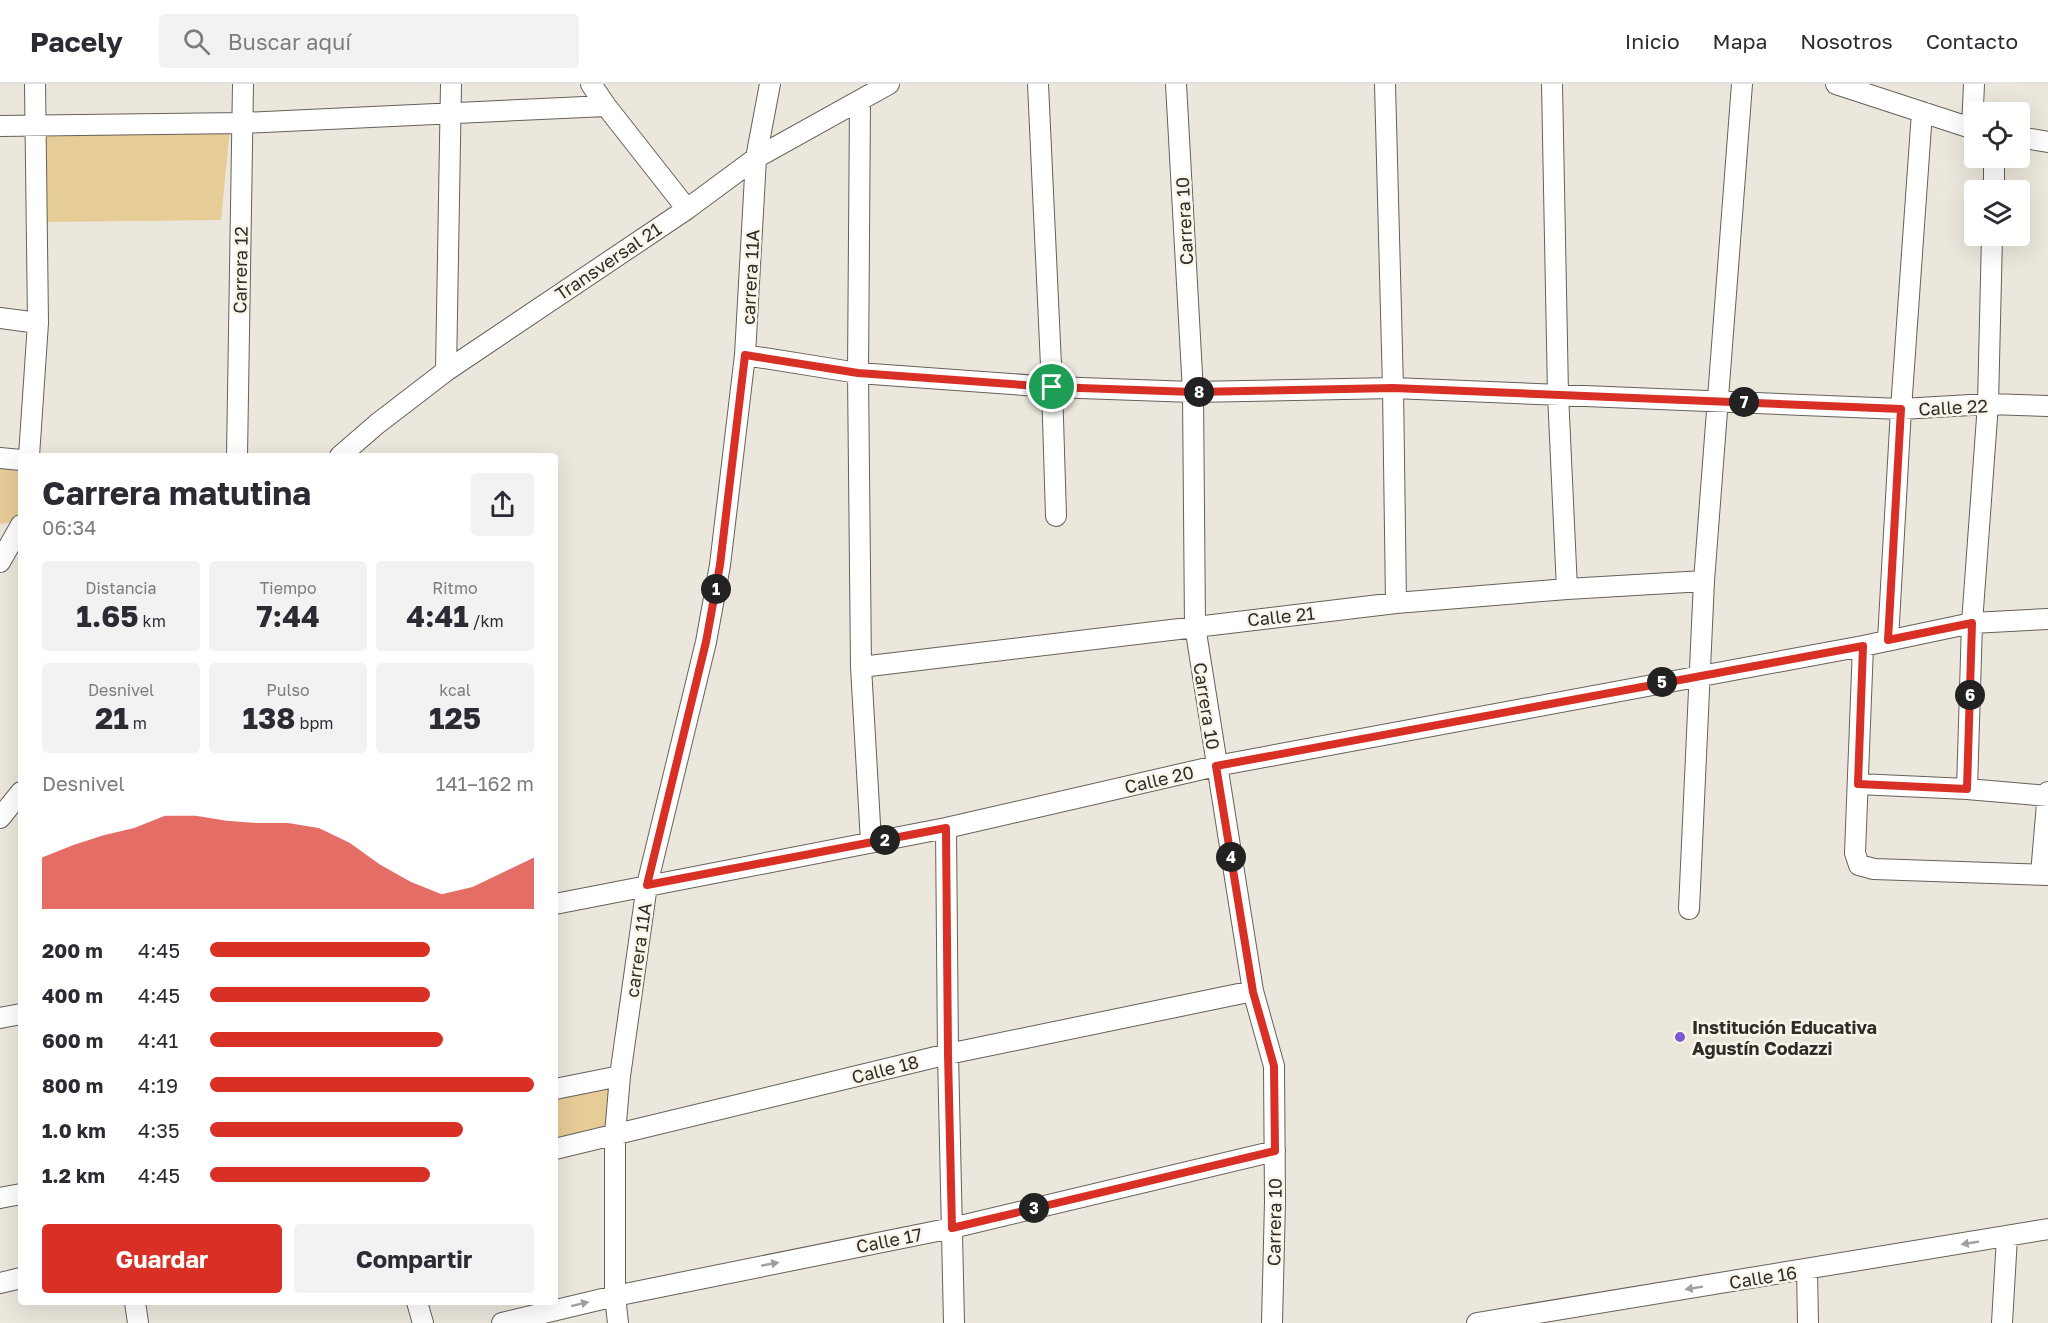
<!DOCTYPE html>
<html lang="es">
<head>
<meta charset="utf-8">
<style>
	body { margin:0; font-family:"Golos Text",sans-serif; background:#f2f2f3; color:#2b2b33; height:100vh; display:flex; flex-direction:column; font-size:22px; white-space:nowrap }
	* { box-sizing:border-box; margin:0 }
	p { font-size:20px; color:#7c7c81 }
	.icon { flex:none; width:33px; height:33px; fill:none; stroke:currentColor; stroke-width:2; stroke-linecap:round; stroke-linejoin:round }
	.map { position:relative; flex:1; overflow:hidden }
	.details { position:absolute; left:18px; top:369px; width:540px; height:852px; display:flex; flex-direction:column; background:#fff; border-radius:6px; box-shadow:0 6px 24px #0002 }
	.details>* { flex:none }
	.tools { position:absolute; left:1964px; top:18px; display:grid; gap:12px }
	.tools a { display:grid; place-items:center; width:66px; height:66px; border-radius:6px; background:#fff; box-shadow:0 6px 24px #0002; font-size:30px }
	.pin { position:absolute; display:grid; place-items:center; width:51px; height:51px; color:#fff; margin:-26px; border:3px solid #fff; border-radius:50%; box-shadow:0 2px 6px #0007 }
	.km { position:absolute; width:30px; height:30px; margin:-15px; border-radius:50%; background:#222; color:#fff; font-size:16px; line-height:30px; text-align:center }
	.round { display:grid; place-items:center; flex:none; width:63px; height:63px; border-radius:6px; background:#f2f2f3 }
	.summary { display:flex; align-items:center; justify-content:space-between; height:102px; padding:0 24px }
	h1 { font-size:33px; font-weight:700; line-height:45px }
	.figures { display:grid; grid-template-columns:repeat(3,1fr); gap:9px; height:102px; padding:6px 24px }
	.figures div { display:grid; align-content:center; border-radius:6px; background:#f2f2f3; text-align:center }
	.figures b { font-size:30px; font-weight:700 }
	.figures small { font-size:16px; font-weight:400 }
	.figures p { font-size:16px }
	.chart { height:168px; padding:12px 24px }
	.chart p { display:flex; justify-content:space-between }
	.chart svg { width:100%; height:108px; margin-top:6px; fill:#d93025; opacity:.7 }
	.primary-button { display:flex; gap:12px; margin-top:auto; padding:12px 24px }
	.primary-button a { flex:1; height:69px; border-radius:6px; background:#d93025; color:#fff; font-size:24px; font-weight:700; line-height:69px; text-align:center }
	.primary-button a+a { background:#f2f2f3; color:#2b2b33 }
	ul { padding:0 24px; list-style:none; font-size:20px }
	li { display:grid; grid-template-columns:96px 72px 1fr; align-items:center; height:45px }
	li i { height:15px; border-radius:8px; background:#d93025 }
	header { display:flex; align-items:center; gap:36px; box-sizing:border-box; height:84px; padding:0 30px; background:#fff; border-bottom:2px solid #e1e1e2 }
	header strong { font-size:28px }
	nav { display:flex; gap:33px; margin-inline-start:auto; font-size:21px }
	.search { width:420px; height:54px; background:#f2f2f3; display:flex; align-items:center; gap:15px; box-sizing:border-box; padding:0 21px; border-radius:6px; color:#7c7c81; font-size:22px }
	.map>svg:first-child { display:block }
	.green { fill:#e6cc97 }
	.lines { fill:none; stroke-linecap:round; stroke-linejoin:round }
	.minor-casing { stroke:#666158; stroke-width:22 }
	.minor { stroke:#fff; stroke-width:20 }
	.oneway { fill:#a1a09f }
	.route-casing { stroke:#fff; stroke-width:12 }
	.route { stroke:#d93025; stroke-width:8 }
	.poi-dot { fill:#7e58d2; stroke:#faf4e9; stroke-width:2 }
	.labels { text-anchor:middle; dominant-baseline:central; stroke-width:5; stroke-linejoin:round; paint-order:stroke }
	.street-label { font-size:18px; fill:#2f2d29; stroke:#faf4e9 }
	.poi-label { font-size:18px; font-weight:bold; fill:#2f2d29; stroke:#faf4e9; text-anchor:start }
</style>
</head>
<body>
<header>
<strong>Pacely</strong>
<div class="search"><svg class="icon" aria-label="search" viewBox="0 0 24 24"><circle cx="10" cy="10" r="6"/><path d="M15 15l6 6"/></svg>Buscar aquí</div>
<nav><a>Inicio</a><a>Mapa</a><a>Nosotros</a><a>Contacto</a></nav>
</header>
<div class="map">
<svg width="2048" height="1239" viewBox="0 0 2048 1239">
	<rect width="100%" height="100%" fill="#ece7dc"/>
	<path class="green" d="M 230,45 L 221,136 L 47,138 L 43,49 Z
		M 0,378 L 21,380 L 21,410 L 18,437 L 0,440 Z
		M 615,999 L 609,1047 L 555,1060 L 555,1011 Z"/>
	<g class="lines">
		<g class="minor-casing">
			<path id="minor" d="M 591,0 L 606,22 L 687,125
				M 1038,0 L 1052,303 L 1056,432
				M 1176,0 L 1193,308 L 1195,542 L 1253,907 L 1274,982 L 1275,1118 L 1272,1239
				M 1385,0 L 1393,304 L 1396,519
				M 1552,0 L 1558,310 L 1567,505
				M 1836,0 L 1974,45
				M 860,17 L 858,289 L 861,583 L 871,758
				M 0,42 L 242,39 L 606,22
				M 1972,45 L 1974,0
				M 2019,53 L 2048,58
				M 1994,106 L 1994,74
				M 0,234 L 38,239
				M 745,271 L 858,289 L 1052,303 L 1193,308 L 1393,304 L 1901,325 L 1988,320 L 2048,322
				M 446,287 L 451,0
				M 29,372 L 38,239 L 35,0
				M 237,372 L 243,0
				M 340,372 L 377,340 L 446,287 L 687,125 L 756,74 L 889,0
				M 0,374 L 21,376
				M 0,478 L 21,441
				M 1888,556 L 1901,325 L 1922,28
				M 1863,562 L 1855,769 L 1859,781 L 1874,785 L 2048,791
				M 861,583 L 1396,519 L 1567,505 L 1704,497
				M 1858,700 L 1967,705 L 2048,712
				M 1967,705 L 1972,539 L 1988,320 L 1992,152
				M 0,734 L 21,708
				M 946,744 L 948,970 L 954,1239
				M 2041,790 L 2048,708
				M 555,820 L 946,744 L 1216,682 L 1863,562 L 1972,539 L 2048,535
				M 1689,825 L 1704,497 L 1742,0
				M 0,934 L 21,930
				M 555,1005 L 620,992
				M 555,1065 L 948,970 L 1253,907
				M 0,1114 L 21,1110
				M 1807,1185 L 1808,1239
				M 0,1199 L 21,1194
				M 135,1218 L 138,1239
				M 417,1218 L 423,1239
				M 502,1239 L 615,1212 L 952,1144 L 1275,1067
				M 618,1239 L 615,1212 L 615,1050 L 620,992 L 647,801 L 706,558 L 720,481 L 745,271 L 756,74 L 770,0
				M 1477,1239 L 2048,1145
				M 2002,1239 L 2007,1153"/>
		</g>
		<use href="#minor" class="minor"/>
	</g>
	<defs><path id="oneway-solid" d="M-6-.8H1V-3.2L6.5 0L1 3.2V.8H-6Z" transform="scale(1.5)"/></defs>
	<g class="oneway">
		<use href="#oneway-solid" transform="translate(1970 1159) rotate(171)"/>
		<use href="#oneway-solid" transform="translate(770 1180) rotate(-11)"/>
		<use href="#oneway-solid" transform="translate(1694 1204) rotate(171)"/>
		<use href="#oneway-solid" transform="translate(580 1220) rotate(-14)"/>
	</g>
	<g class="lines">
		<g class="route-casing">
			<path id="route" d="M 745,271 L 858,289 L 1052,303 L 1193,308 L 1393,304 L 1901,325 L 1888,556 L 1972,539 L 1967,705 L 1858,700 L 1863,562 L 1216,682 L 1253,908 L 1274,982 L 1275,1067 L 952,1144 L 948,970 L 946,744 L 647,801 L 706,558 L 720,481 Z"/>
		</g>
		<use href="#route" class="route"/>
	</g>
	<circle class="poi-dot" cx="1680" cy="953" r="6"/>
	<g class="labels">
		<g class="street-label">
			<text transform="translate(1184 137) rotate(-93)">Carrera 10</text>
			<text transform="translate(608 177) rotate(-34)">Transversal 21</text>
			<text transform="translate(240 186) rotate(-89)">Carrera 12</text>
			<text transform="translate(750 193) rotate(-87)">carrera 11A</text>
			<text transform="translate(1953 323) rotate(-3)">Calle 22</text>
			<text transform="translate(1281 532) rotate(-6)">Calle 21</text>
			<text transform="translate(1207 622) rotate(81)">Carrera 10</text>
			<text transform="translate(1159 695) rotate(-13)">Calle 20</text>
			<text transform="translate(638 866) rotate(-82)">carrera 11A</text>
			<text transform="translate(885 985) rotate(-14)">Calle 18</text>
			<text transform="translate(1274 1138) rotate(-89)">Carrera 10</text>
			<text transform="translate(889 1156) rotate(-11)">Calle 17</text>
			<text transform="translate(1763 1193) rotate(-9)">Calle 16</text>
		</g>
		<g class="poi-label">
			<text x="1692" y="943">Institución Educativa<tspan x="1692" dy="21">Agustín Codazzi</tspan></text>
		</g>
	</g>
</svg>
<div class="tools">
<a><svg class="icon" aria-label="locate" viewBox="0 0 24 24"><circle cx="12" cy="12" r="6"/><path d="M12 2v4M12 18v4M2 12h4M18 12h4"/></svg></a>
<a><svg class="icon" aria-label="layers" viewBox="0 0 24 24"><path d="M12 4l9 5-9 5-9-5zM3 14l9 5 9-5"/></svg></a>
</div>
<div class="pin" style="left:1052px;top:303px;background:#1e9e55"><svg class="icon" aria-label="arrive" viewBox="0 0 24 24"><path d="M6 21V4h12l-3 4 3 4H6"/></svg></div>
<b class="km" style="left:716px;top:505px">1</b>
<b class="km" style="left:885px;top:756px">2</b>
<b class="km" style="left:1034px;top:1124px">3</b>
<b class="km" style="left:1231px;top:773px">4</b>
<b class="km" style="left:1662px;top:598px">5</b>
<b class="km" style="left:1970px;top:611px">6</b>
<b class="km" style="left:1744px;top:318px">7</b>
<b class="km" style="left:1199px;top:308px">8</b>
<section class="details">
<div class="summary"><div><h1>Carrera matutina</h1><p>06:34</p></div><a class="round"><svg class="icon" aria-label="share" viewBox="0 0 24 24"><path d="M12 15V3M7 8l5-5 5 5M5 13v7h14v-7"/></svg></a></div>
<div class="figures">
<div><p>Distancia</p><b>1.65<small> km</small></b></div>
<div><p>Tiempo</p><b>7:44</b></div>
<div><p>Ritmo</p><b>4:41<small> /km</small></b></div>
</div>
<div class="figures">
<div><p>Desnivel</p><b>21<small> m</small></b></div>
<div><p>Pulso</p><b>138<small> bpm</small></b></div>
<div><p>kcal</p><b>125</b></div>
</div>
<div class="chart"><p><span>Desnivel</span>141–162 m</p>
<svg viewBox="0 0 160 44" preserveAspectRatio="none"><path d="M0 44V23L10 18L20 14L30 11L40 6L50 6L60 8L70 9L80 9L90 11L100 17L110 26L120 33L130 38L140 35L150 29L160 23V44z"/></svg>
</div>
<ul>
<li><b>200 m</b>4:45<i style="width:68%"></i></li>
<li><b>400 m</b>4:45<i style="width:68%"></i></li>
<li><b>600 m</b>4:41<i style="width:72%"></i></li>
<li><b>800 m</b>4:19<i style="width:100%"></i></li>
<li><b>1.0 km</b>4:35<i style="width:78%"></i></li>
<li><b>1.2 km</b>4:45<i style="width:68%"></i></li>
</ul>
<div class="primary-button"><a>Guardar</a><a>Compartir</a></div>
</section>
</div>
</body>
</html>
